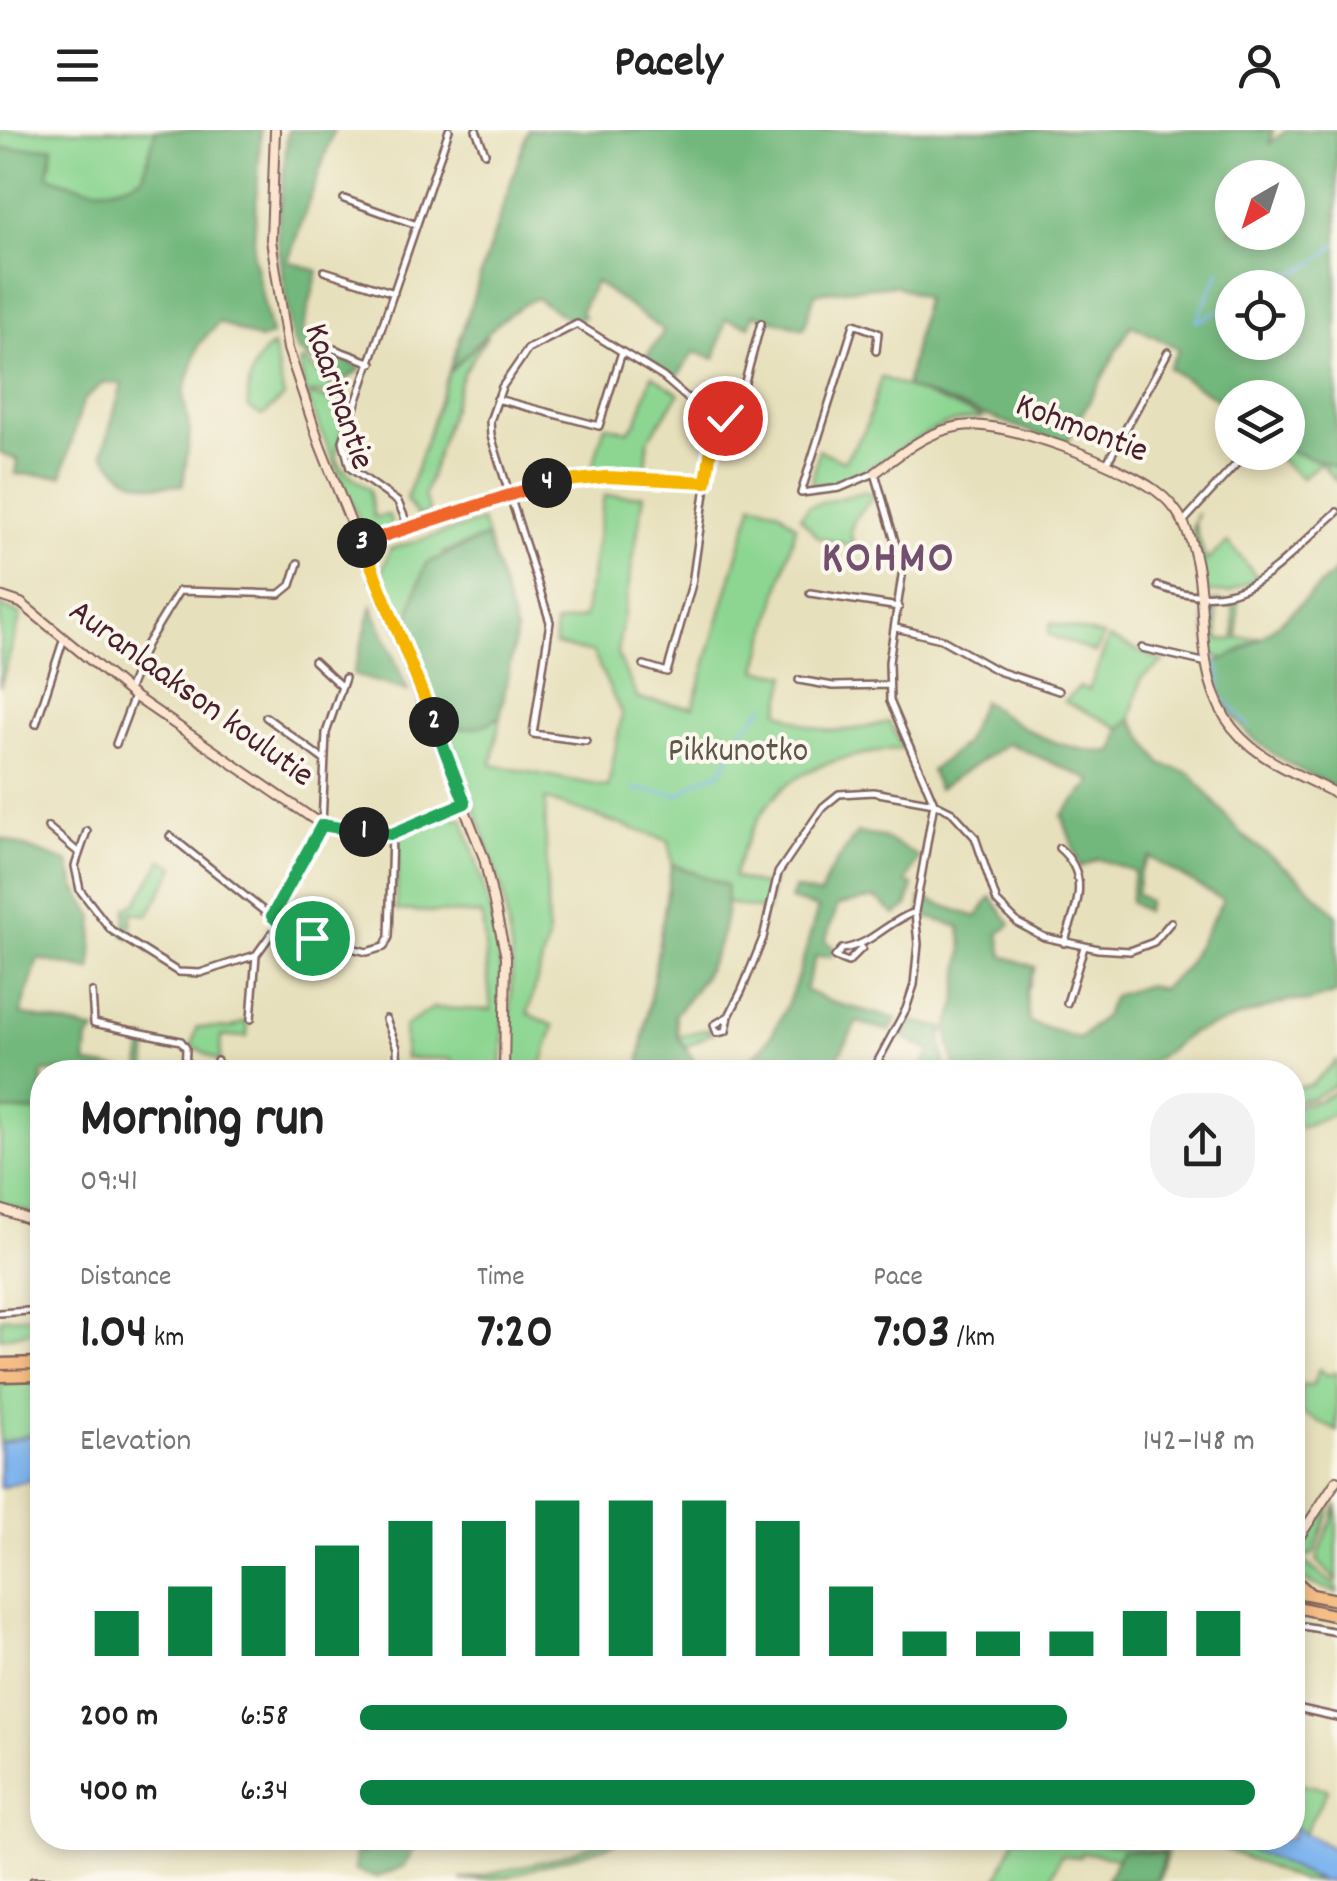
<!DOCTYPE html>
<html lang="en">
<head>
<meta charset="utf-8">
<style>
	body { margin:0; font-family:Dekko,sans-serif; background:#f2f2f2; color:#222; height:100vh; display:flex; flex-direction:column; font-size:38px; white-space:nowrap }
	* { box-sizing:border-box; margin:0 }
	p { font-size:32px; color:#767676 }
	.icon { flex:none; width:55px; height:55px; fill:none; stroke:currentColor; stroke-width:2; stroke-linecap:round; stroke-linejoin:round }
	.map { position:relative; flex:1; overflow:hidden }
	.sheet { position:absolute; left:30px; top:930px; width:1275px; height:790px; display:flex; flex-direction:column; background:#fff; border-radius:40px; box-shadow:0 5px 15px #0003 }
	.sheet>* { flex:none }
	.needle { width:65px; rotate:219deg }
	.controls { position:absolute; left:1215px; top:30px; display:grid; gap:20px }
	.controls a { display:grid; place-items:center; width:90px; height:90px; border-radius:50%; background:#fff; box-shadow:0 5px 15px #0003; font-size:50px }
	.pin { position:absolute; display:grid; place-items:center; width:85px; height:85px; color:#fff; margin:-42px; border:5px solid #fff; border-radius:50%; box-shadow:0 2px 10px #0007 }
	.km { position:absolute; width:50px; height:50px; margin:-25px; border-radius:50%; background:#222; color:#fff; font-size:28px; line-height:50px; text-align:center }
	.round { display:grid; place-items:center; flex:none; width:105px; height:105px; border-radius:40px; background:#f2f2f2 }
	.overview { display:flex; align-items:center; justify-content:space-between; height:170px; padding:0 50px }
	h1 { font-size:55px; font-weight:700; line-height:75px }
	.metrics { display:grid; grid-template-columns:repeat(3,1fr); gap:15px; height:170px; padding:10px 50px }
	.metrics div { display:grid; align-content:center }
	.metrics b { font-size:50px; font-weight:700 }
	.metrics small { font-size:28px; font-weight:400 }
	.metrics p { font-size:28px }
	.chart { height:280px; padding:20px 50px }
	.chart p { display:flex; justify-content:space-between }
	.chart svg { width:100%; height:180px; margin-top:10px; stroke:#0b8043; stroke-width:6 }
	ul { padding:0 50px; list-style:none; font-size:32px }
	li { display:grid; grid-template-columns:160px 120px 1fr; align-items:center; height:75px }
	li i { height:25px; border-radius:12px; background:#0b8043 }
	header { display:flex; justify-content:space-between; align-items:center; height:130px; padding:0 50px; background:#fff; font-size:45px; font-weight:700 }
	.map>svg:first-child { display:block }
	.green { fill:#8dd692; stroke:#6c7a5e; stroke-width:2.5 }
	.forest { fill:#72b77c; stroke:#5e6b54; stroke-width:2.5; fill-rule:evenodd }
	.water { fill:#81b6ef; stroke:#666a8d; stroke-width:2.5 }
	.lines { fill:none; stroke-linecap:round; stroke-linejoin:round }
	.stream { stroke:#81b6ef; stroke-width:2.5 }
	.street-casing { stroke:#81635e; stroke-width:10 }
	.secondary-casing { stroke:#81635e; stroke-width:12 }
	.highway-casing { stroke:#81635e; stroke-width:15 }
	.street { stroke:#fff; stroke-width:5 }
	.secondary { stroke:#fbe5cf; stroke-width:8 }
	.highway { stroke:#f6be87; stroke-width:10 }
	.split-1-casing { stroke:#fff; stroke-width:20 }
	.split-2-casing { stroke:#fff; stroke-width:20 }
	.split-3-casing { stroke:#fff; stroke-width:20 }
	.split-4-casing { stroke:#fff; stroke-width:20 }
	.split-5-casing { stroke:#fff; stroke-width:20 }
	.split-1 { stroke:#22a559; stroke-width:12 }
	.split-2 { stroke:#22a559; stroke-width:12 }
	.split-3 { stroke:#f5b400; stroke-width:12 }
	.split-4 { stroke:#f0652b; stroke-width:12 }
	.split-5 { stroke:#f5b400; stroke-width:12 }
	.labels { text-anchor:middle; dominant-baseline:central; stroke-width:8; stroke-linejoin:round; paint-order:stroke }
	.street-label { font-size:35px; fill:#4a1f2b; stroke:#fbf7ec }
	.park-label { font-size:35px; fill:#5e564a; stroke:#fbf7ec }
	.district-label { font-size:45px; font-weight:bold; letter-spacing:2.5px; fill:#724f6e; stroke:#fbf7ec }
</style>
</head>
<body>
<header><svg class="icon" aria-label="menu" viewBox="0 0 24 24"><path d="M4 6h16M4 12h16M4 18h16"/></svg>Pacely<svg class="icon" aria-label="person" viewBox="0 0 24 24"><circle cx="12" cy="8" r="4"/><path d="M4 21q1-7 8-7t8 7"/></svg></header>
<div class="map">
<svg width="1337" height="1751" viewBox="0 0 1337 1751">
	<rect width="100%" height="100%" fill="#fbf7ec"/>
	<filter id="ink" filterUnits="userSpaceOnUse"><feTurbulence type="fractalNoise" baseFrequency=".01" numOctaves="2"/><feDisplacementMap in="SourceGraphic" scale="20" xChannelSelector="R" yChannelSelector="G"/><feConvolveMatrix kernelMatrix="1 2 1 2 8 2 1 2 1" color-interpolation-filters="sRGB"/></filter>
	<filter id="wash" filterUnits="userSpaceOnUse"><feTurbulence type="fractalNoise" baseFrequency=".0048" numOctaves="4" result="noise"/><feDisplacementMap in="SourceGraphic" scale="40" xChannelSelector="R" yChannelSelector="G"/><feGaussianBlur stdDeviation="2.25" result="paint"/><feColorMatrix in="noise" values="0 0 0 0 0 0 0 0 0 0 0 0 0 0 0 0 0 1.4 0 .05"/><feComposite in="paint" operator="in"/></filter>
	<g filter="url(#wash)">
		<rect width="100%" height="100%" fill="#e7e0bc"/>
		<path class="green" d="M 0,0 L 156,0 L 143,46 C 106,68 86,59 47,46 L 53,17 L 0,19 Z
			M 488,205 L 463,243 L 424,366 L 430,383 L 418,386 L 406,370 L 449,242 Z
			M 273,216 L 284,267 L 262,286 L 249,278 C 245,258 254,225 273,216 Z
			M 304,231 L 341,265 L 339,274 L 324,263 L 305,263 L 300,232 Z
			M 652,245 L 679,264 L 648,310 L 646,341 L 591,342 L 605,295 L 628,301 L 637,291 Z
			M 881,247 L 984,288 C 911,288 880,355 811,356 L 819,320 L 844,331 L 865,300 Z
			M 313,266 L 327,269 L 344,282 C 343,327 317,324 369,359 L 374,387 L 389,385 L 393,400 L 373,404 L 362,397 L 307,268 Z
			M 1288,320 L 1337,337 L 1337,352 L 1320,333 L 1302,348 L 1272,323 Z
			M 864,362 L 875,366 C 862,380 845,392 853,413 L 870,421 L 818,407 L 800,387 L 809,376 Z
			M 644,365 L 617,524 L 638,569 L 693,577 L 753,373 L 778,380 L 796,396 L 757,540 L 787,545 L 779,581 C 823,608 841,603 889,592 L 903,618 C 804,631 766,648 733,747 L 761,755 L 773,748 L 767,781 L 728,773 L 704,847 L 675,884 L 678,906 L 710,899 L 712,903 L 684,918 L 643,911 L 672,734 L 669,711 L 545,669 L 548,809 L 528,883 L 554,896 L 540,942 L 509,942 L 512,826 L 503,763 L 459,631 L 385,464 L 382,442 L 390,419 L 482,391 L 487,407 L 444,422 C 433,444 416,468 409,492 C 401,521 429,571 447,593 L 489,594 L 500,586 L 492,635 L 608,657 L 622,585 L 593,523 L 555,515 L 555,494 L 584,488 L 604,366 Z
			M 1197,383 L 1194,393 L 1206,431 L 1228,412 L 1258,448 L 1228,463 L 1207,462 L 1192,398 Z
			M 1238,466 L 1238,508 L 1259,507 L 1226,530 L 1208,521 L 1205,482 L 1210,471 L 1221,470 L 1222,476 L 1216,477 L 1219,510 L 1235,509 L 1233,476 L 1226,473 Z
			M 0,475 L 21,485 L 0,557 Z
			M 1051,493 L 1104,506 L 1095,523 L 1048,504 Z
			M 1109,508 L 1164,532 L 1141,548 L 1131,589 L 1120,598 L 1064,571 L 1080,557 L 1089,560 Z
			M 453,686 L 463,689 C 489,771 515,854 500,942 L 452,942 L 451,929 L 405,928 L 404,897 L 433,878 L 491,880 L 482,785 L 396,780 L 398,708 L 406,701 Z
			M 162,730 L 175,737 L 148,785 L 132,782 L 130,808 L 124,805 L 127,778 L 137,772 Z
			M 248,890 L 247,907 L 221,906 L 220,932 L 192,915 L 197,897 L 231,898 Z
			M 1337,930 L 1337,953 L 1313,968 L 1293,971 L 1292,958 L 1311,955 Z
			M 1337,960 L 1337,983 L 1293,1000 L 1292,976 L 1318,971 Z
			M 0,980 L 42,982 L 42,1086 L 0,1073 Z
			M 42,1186 L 42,1199 L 0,1208 L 0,1188 Z
			M 1319,1239 L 1327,1245 L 1337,1242 L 1337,1301 L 1302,1283 L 1301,1255 L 1312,1256 Z
			M 42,1251 L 42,1302 L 0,1313 L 0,1253 Z
			M 1337,1358 L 1315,1422 L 1309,1426 L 1297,1421 Z
			M 1337,1374 L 1337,1452 L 1317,1430 Z
			M 1295,1425 L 1337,1457 L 1337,1463 L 1297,1448 Z
			M 1292,1652 L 1328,1659 L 1304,1703 L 1293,1697 Z
			M 613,1708 L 616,1713 L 507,1747 L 461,1751 L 551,1729 Z
			M 1015,1708 L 1068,1708 L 1168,1722 L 1159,1751 L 1164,1724 L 1123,1720 L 1118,1728 L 1082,1722 L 1079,1727 L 1061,1725 L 1050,1751 L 996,1751 Z
			M 1199,1708 L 1225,1708 L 1320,1751 L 1302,1751 Z"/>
		<path class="forest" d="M 156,0 L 261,0 L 253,124 L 271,205 L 260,210 L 219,192 L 199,214 L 183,264 L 190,302 L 183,355 C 145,358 125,354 103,323 L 122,254 L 104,252 L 83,271 L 62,346 L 16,344 L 18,330 L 0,323 L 0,19 L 53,17 L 48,46 C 84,59 109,66 143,46 Z
			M 288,0 L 334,0 L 288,131 L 318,141 L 302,204 L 320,211 L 320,216 L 361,239 L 341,253 L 297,220 L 291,206 L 277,102 Z
			M 528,0 L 1273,0 L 1270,13 L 1287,0 L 1337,0 L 1337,337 L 1288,320 L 1288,268 L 1232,268 L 1231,278 L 1168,238 L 1179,219 L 1131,195 L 1066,314 L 906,257 L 925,168 L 895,155 L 815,163 L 804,199 L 754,184 L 749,196 L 726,189 L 715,229 L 694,222 L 676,248 L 646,227 L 664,201 L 595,152 L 581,181 L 584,187 L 568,189 L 536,168 C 497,187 480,212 449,242 ZM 1232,48 L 1288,48 L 1288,102 L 1232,102 ZM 1232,158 L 1288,158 L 1288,212 L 1232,212 Z
			M 487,407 L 516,502 L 500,586 C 486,596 465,604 448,594 C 431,583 409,522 408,502 C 408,479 419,454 426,433 Z
			M 1337,440 L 1337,659 C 1272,626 1232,607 1208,534 C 1258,522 1299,473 1337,440 Z
			M 372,476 L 408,561 L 353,545 Z
			M 982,571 C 1025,600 1060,623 1114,622 L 1120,598 L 1131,589 L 1162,635 L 1190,643 L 1243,706 L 1298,747 L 1337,785 L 1337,863 L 1308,872 L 1291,870 L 1191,903 L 1139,942 L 956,942 L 947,899 L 956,875 L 963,819 L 960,797 L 920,785 L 921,768 L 977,787 L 991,767 L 1011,794 L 999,804 L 1003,826 L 1035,837 L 1026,862 L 1029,892 L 1080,909 L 1105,885 L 1113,866 L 1148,855 L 1161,859 L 1184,840 L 1223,770 L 1149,727 L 1139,743 L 1136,764 L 1148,771 L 1145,781 L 1130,772 L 1134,741 L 1098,729 L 1080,737 L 1062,685 L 1093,651 L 1008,613 L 938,659 L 931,641 L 964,614 Z
			M 857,703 L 883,707 L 919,727 L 906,752 L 913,755 L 907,777 L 895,785 L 876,768 L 838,775 L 825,811 L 835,819 L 831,827 L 816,826 L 805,860 L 831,872 L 897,889 L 890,901 L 857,892 L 830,942 L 638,942 L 672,734 L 726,755 C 732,802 706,851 675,884 L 678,907 L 697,935 C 706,937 719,941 728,939 C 782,931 804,823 818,778 L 790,770 L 794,759 L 820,765 L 829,743 Z
			M 0,708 L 69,733 L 75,757 L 94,787 L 91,840 L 38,829 L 21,884 L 96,901 L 88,908 L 86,934 L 140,941 L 143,909 L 148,910 L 146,942 L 42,942 L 42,982 L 0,980 Z
			M 910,891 L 944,898 L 941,909 L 946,942 L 919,942 L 931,922 L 903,907 Z
			M 369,1708 L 419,1708 L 405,1736 L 378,1747 L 355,1741 L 356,1721 L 364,1723 Z
			M 1122,1720 L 1164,1724 L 1157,1751 L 1106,1751 Z"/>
		<path class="water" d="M 42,1302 L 42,1347 L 0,1358 L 0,1313 Z
			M 1293,1697 L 1337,1721 L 1337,1751 L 1320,1751 L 1225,1708 L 1292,1708 Z"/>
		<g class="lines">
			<path class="stream" d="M 1255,158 L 1312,135 L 1337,114
				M 1198,191 L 1232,175
				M 1196,192 L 1220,140
				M 1212,521 L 1213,483
				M 1213,526 L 1220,541 L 1219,562
				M 1224,568 L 1249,597
				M 634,659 L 679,665 L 699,650 L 722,641 L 742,600 L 766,575"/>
		</g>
	</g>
	<g filter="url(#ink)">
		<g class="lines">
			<g class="street-casing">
				<path id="street" d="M 476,0 L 485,23
					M 344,69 L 417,95
					M 324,141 L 394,163
					M 326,216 L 372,233
					M 497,269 L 599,296 L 622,222
					M 715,292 L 737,281 L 761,193
					M 1107,333 L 1168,222
					M 1183,392 L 1247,322
					M 409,398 L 398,372 L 350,338 L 343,311 L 449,0
					M 361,414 C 483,375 574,329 706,352
					M 1158,456 C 1246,488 1276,435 1337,382
					M 810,463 L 899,477
					M 896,498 L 941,509 L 998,541 L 1059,561
					M 1142,518 L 1203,532
					M 314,531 L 342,557
					M 799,550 L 833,556 L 888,555
					M 128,561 L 146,515 L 179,461 L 280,464 L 291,455 L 298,433
					M 266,587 L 324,630
					M 36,594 L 64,508
					M 586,611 L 533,604 L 550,492 L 491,306 L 490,291 L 502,257 L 528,219 L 577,194 L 663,247 L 715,292 L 692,454 L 667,542 L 644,535
					M 116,614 L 134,566
					M 48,697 L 79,723
					M 87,701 L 75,736 L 80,760 L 111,800 L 178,842 L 200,843 L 256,825 L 279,793
					M 170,706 L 290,802 L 367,822 L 384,817 L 389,807 L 392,704
					M 1059,718 C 1092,746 1076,778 1064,813
					M 271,787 L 322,695 L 326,603 L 345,548
					M 862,818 L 848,832 L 835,827 L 842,819 C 872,815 886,792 915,782
					M 92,862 L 94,893 L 181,911 L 186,918 L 185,942
					M 1067,873 L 1084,817
					M 729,886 L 726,901 L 717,903 L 714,895 L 729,886 L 742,860 L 763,808 L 778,743 L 823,677 L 839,664 L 873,662 L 934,673 L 952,682 L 975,707 L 997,772 L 1018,793 L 1044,807 L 1098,819 L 1130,821 L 1154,812 L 1171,792
					M 251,889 L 256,825
					M 386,889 L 397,918 L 398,942
					M 216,942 L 217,931
					M 872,942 L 906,879 L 914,855 L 918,814 L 915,782 L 934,673 L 890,571 L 889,532 L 903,439 L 875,343 L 840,358 L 801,363 L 854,194 L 878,203 L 876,221
					M 0,1183 L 42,1180
					M 1292,1494 L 1337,1502
					M 1292,1577 L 1337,1587
					M 33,1751 L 49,1751"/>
			</g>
			<g class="secondary-casing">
				<path id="secondary" d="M 275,0 L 271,110 L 288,219 L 320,315 L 484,728 L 506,827 L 504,942
					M 875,343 C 902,323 927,301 961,296 C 1003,289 1119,334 1155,360 C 1169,370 1181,385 1187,401 C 1213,462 1190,528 1225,587 C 1250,628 1296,643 1337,664
					M 0,466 L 21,473 L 134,566 L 322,695 L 392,704 L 465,673
					M 0,1079 L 42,1094
					M 1292,1418 L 1337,1350"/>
			</g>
			<g class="highway-casing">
				<path id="highway" d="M 0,1234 L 42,1233
					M 0,1246 L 42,1245
					M 1292,1448 L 1310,1464
					M 1292,1461 L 1337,1470
					M 1292,1476 L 1337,1486"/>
			</g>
			<use href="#street" class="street"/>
			<use href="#secondary" class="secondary"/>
			<use href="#highway" class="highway"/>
		</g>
	</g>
	<g class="lines" filter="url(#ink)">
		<g class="split-1-casing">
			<path id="split-1" d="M 312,808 L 290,802 L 272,786 L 322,695 L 364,702"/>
		</g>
		<g class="split-2-casing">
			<path id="split-2" d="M 364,702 L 392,704 L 465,673 L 434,592"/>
		</g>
		<g class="split-3-casing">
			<path id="split-3" d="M 362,413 L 434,592"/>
		</g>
		<g class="split-4-casing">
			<path id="split-4" d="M 362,413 L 547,353"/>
		</g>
		<g class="split-5-casing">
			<path id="split-5" d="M 547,353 L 606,347 L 706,352 L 715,292 L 725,288"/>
		</g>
		<use href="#split-1" class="split-1"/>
		<use href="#split-2" class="split-2"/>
		<use href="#split-3" class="split-3"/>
		<use href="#split-4" class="split-4"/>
		<use href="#split-5" class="split-5"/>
	</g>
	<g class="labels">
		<g class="street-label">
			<text transform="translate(337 267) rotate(71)">Kaarinantie</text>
			<text transform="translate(1081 300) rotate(21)">Kohmontie</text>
			<text transform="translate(190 565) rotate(36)">Auranlaakson koulutie</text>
		</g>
		<g class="park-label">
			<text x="738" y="623">Pikkunotko</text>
		</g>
		<g class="district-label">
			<text x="889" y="431">KOHMO</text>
		</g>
	</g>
</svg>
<div class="controls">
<a><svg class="needle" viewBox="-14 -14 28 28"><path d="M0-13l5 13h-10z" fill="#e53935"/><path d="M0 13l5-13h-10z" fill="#767676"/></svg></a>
<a><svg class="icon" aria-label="locate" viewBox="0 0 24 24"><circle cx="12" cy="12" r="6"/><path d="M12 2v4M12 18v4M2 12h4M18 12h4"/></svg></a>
<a><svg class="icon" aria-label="layers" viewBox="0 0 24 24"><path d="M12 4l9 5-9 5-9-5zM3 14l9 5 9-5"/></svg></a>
</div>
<div class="pin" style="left:312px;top:808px;background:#1e9e55"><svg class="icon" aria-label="arrive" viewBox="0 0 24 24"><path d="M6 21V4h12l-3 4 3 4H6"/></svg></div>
<div class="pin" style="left:725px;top:288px;background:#d93025"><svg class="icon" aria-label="check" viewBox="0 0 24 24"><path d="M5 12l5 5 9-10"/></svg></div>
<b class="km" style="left:364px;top:702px">1</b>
<b class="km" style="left:434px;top:592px">2</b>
<b class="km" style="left:362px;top:413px">3</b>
<b class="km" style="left:547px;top:353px">4</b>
<section class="sheet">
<div class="overview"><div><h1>Morning run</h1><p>09:41</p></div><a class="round"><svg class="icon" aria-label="share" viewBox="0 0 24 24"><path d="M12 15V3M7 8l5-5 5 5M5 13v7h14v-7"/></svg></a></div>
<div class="metrics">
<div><p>Distance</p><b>1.04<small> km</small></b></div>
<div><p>Time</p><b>7:20</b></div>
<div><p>Pace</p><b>7:03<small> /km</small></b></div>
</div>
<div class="chart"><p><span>Elevation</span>142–148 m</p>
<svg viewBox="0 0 160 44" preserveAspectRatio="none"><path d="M5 44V33M15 44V27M25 44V22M35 44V17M45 44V11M55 44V11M65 44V6M75 44V6M85 44V6M95 44V11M105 44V27M115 44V38M125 44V38M135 44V38M145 44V33M155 44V33"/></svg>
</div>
<ul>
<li><b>200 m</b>6:58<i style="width:79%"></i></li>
<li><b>400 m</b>6:34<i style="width:100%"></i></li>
</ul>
</section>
</div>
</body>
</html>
